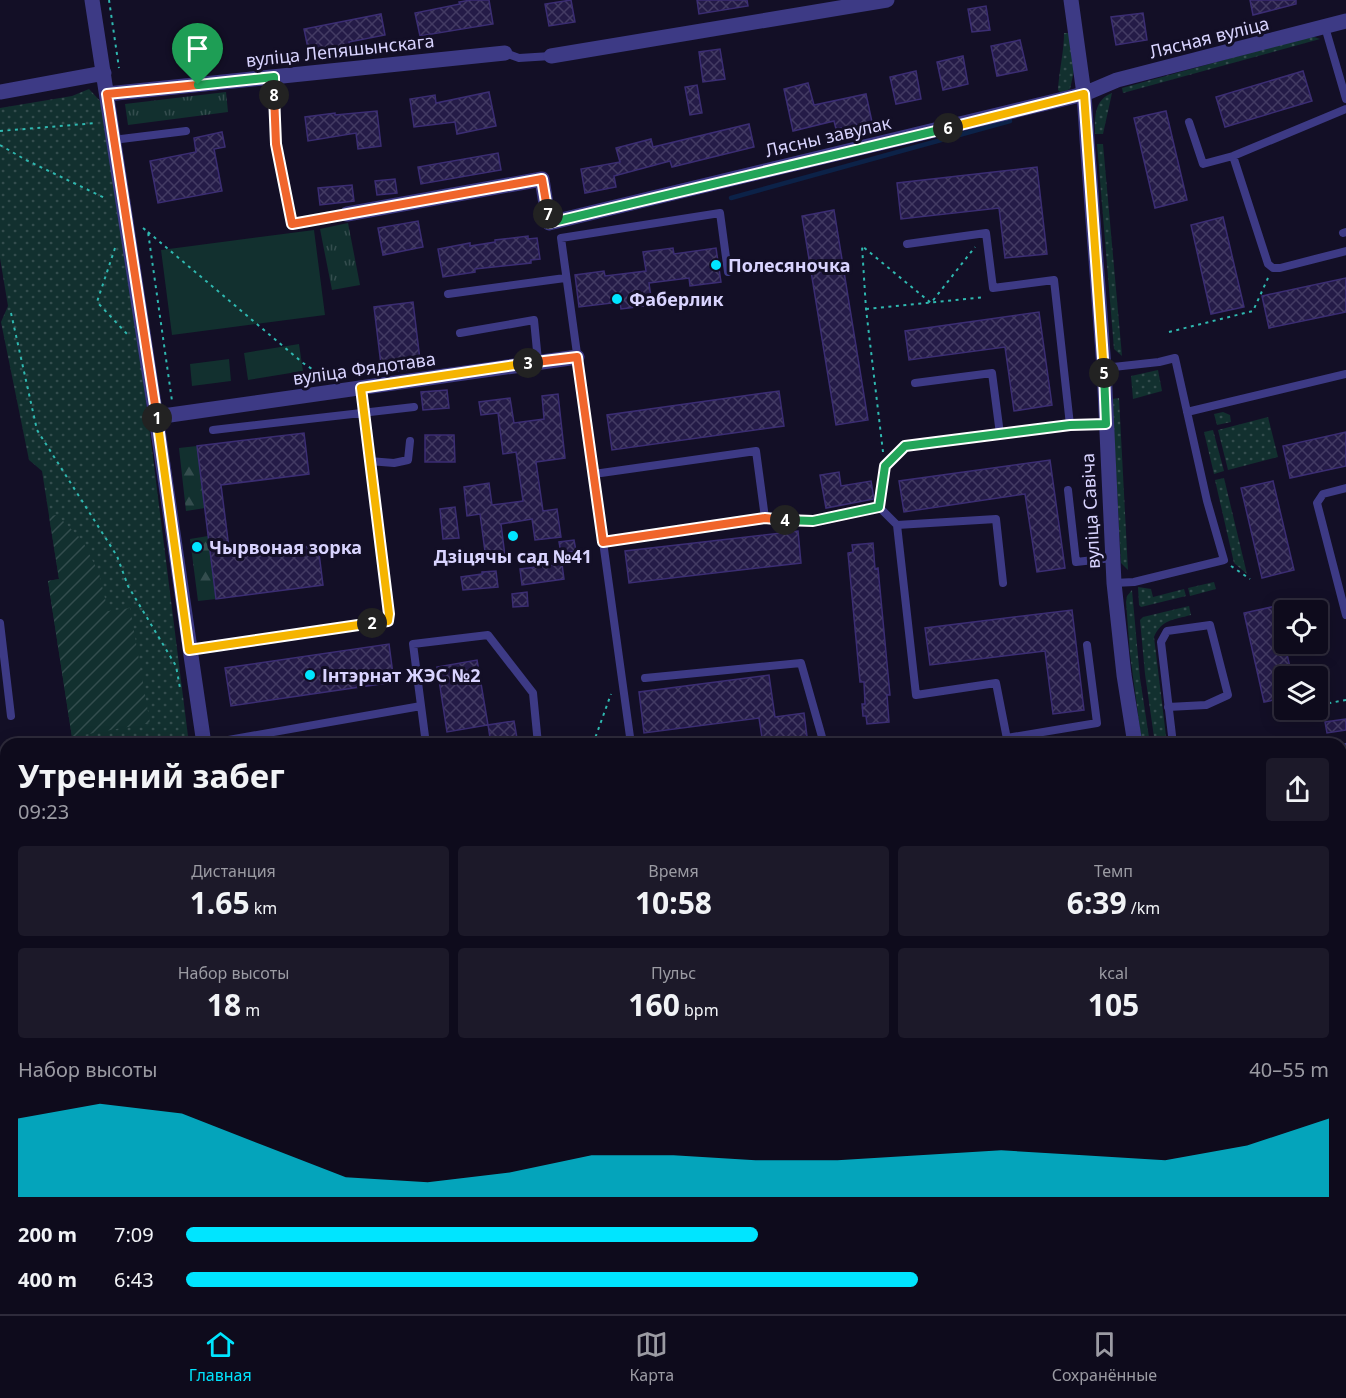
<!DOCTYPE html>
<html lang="ru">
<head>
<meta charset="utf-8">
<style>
	body { margin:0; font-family:"Noto Sans",sans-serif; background:#1c1929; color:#f1f3f6; height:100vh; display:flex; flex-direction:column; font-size:22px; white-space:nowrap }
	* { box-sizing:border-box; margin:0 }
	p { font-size:20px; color:#9b9ba3 }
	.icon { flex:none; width:33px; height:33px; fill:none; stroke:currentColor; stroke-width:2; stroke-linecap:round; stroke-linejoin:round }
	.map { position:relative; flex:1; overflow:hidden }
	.details { position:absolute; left:0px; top:738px; width:1347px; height:576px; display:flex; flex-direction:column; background:#0e0b1c; border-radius:18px 18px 0 0; box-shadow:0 3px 15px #0003,0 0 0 2px #2e2b3b }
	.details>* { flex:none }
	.buttons { position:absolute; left:1274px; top:600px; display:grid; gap:12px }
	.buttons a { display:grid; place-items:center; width:54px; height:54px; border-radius:6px; background:#0e0b1c; box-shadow:0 3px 15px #0003,0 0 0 2px #2e2b3b; font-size:30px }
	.pin { position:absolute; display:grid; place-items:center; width:51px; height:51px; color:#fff; margin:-62px -26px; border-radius:50% 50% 50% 0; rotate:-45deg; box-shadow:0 0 6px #0007 }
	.pin .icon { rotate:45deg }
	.km { position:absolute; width:30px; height:30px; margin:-15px; border-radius:50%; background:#222; color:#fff; font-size:16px; line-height:30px; text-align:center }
	.round { display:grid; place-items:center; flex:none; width:63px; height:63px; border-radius:6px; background:#1c1929 }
	.headline { display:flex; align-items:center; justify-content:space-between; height:102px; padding:0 18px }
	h1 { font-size:33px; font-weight:700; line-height:45px }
	.figures { display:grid; grid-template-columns:repeat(3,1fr); gap:9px; height:102px; padding:6px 18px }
	.figures div { display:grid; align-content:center; border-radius:6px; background:#1c1929; text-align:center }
	.figures b { font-size:30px; font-weight:700 }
	.figures small { font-size:16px; font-weight:400 }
	.figures p { font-size:16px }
	.chart { height:168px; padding:12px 18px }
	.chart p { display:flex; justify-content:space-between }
	.chart svg { width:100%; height:108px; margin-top:6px; fill:#00e5ff; opacity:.7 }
	ul { padding:0 18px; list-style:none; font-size:20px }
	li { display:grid; grid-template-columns:96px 72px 1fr; align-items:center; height:45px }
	li i { height:15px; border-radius:8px; background:#00e5ff }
	.menu { display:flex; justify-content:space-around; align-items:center; height:84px; border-top:2px solid #2e2b3b; background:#0e0b1c; font-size:16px; color:#9b9ba3 }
	.menu a { display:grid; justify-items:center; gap:3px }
	.menu .active { color:#00e5ff }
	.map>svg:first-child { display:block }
	.grass { fill:url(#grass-dots) }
	.forest { fill:url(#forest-firs) }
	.park { fill:url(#park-tufts) }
	.garden { fill:url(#garden-furrows) }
	.pitch { fill:#12302f }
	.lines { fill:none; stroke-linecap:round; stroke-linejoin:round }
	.stream { stroke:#0c2248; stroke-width:4.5 }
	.building { fill:url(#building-cross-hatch); stroke:#3b2d73; stroke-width:1.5 }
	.path { stroke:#2fb8b0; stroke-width:2; stroke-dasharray:3 4.5; stroke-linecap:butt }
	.service { stroke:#3d3a85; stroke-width:8 }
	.minor { stroke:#3d3a85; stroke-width:15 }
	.tertiary { stroke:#3d3a85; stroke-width:15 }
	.split-1-casing { stroke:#fff; stroke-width:12 }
	.split-2-casing { stroke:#fff; stroke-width:12 }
	.split-3-casing { stroke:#fff; stroke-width:12 }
	.split-4-casing { stroke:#fff; stroke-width:12 }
	.split-5-casing { stroke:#fff; stroke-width:12 }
	.split-6-casing { stroke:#fff; stroke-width:12 }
	.split-7-casing { stroke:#fff; stroke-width:12 }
	.split-8-casing { stroke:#fff; stroke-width:12 }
	.split-9-casing { stroke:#fff; stroke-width:12 }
	.split-1 { stroke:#f0652b; stroke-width:8 }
	.split-2 { stroke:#f5b400; stroke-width:8 }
	.split-3 { stroke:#f5b400; stroke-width:8 }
	.split-4 { stroke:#f0652b; stroke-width:8 }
	.split-5 { stroke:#22a559; stroke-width:8 }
	.split-6 { stroke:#f5b400; stroke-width:8 }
	.split-7 { stroke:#22a559; stroke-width:8 }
	.split-8 { stroke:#f0652b; stroke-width:8 }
	.split-9 { stroke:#22a559; stroke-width:8 }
	.poi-dot { fill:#00e5ff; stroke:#130f26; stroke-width:2 }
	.labels { text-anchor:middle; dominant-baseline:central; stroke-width:6; stroke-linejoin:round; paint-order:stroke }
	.street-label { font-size:18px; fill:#d9d4ff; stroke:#130f26 }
	.poi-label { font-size:18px; font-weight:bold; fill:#d9d4ff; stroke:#130f26; text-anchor:start }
</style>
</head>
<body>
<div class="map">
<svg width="1346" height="1314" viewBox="0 0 1346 1314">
	<defs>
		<pattern id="grass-dots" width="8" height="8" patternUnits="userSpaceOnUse" patternTransform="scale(1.5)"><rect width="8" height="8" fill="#12302f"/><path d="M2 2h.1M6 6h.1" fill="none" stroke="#344d4e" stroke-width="1.8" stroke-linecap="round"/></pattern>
		<pattern id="forest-firs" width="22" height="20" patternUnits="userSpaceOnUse" patternTransform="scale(1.5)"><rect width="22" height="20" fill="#12302f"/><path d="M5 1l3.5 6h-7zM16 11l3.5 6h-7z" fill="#344d4e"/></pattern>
		<pattern id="park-tufts" width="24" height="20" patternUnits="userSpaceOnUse" patternTransform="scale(1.5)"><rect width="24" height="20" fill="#12302f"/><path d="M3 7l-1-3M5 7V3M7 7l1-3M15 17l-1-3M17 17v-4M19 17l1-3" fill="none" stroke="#344d4e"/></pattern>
		<pattern id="garden-furrows" width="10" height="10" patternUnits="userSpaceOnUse" patternTransform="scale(1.5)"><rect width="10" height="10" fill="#12302f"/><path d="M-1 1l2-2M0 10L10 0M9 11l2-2" fill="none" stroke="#344d4e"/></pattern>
		<pattern id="building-cross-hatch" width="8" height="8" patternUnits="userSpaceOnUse" patternTransform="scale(1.5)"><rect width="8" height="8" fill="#241b47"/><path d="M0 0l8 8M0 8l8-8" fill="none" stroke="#433b63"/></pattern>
	</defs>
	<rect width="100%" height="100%" fill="#130f26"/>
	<path class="grass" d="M 1064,33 L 1069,33 L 1074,71 L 1070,89 L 1061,93 L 1058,90 C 1059,71 1064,52 1064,33 Z
		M 1311,36 L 1320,39 L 1123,93 L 1122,88 Z
		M 89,89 L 102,103 L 134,306 L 189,744 L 73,744 L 48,581 L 59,579 L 42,471 L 29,460 L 1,322 L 8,306 L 0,258 L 0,108 L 72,96 Z
		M 1112,93 L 1103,134 L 1095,134 C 1095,117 1094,100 1112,93 Z
		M 1097,144 L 1103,144 L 1122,356 L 1114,349 Z
		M 1158,370 L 1162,391 L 1133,399 L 1131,376 Z
		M 1119,398 L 1128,570 L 1121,563 L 1112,399 Z
		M 1223,412 L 1230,415 L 1231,422 L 1217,425 L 1214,414 Z
		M 1268,417 L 1278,457 L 1228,470 L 1218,430 Z
		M 1213,430 L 1224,471 L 1214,474 L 1204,432 Z
		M 1224,478 L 1247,574 L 1234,563 L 1215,480 Z
		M 1214,582 L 1216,589 L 1190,596 L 1188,588 Z
		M 1138,587 L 1151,589 L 1153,597 L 1184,589 L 1186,596 L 1141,607 L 1139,605 Z
		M 1132,590 L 1140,678 L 1150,744 L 1142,744 L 1130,654 L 1126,602 L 1127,596 Z
		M 1189,606 L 1191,615 C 1173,620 1162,619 1154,637 L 1167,744 L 1155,744 L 1145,674 L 1140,620 L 1143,617 Z"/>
	<path class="forest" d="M 197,446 L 205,508 L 186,511 L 179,448 Z
		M 208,536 L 216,599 L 198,601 L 190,539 Z
		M 1341,1269 L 1346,1278 L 1346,1314 L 1296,1314 L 1296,1308 L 1341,1308 Z"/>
	<path class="park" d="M 226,92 L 228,112 L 128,125 L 125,104 Z
		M 348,223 L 360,285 L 332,290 L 320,229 Z"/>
	<path class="garden" d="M 57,515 L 82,540 L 99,573 L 108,611 L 130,608 L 150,723 L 72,737 L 48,581 L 59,579 L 49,516 Z"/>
	<path class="pitch" d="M 314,230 L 325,315 L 172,335 L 161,250 Z
		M 299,344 L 303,371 L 248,380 L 244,353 Z
		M 229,359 L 231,381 L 192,386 L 190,364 Z"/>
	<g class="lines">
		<path class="stream" d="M 731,198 L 1010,121"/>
	</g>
	<path class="building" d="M 471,0 L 489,0 L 493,24 L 420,36 L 415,13 L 460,4 L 459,2 Z
		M 571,0 L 575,22 L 549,26 L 545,4 Z
		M 697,0 L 747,0 L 748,6 L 699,14 Z
		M 1250,0 L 1296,0 L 1296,4 L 1253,15 Z
		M 986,6 L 990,30 L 972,32 L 968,9 Z
		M 1143,13 L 1147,40 L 1116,45 L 1111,17 Z
		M 381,14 L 385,35 L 349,42 L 351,51 L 310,58 L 304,29 Z
		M 1020,40 L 1027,70 L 997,76 L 991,46 Z
		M 720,49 L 725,79 L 703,82 L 699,52 Z
		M 963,56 L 968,84 L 943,90 L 937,62 Z
		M 916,71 L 921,99 L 896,104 L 890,77 Z
		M 1303,71 L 1312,101 L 1225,127 L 1216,97 Z
		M 808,83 L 814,105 L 866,94 L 872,122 L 836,129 L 834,121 L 793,131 L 784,89 Z
		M 697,85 L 702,113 L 690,115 L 685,87 Z
		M 489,92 L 496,126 L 457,134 L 455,122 L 414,127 L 410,99 L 435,95 L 436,103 Z
		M 377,111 L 381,146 L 358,149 L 356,133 L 308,141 L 305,117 L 335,113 L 335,115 Z
		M 1166,111 L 1187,200 L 1155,208 L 1134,118 Z
		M 749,124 L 754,147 L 672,167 L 670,161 L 614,176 L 616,187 L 585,193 L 581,169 L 620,162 L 616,148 L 651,139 L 653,147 Z
		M 222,132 L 225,147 L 214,149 L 222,191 L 158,203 L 150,161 L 196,152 L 194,138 Z
		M 498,153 L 501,170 L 421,184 L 418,167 Z
		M 1037,167 L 1047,254 L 1005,258 L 999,208 L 901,219 L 897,183 Z
		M 395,179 L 397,193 L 377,195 L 375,181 Z
		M 352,185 L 354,201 L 320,205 L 318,188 Z
		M 834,210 L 868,420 L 836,425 L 802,216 Z
		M 1223,217 L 1244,307 L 1211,314 L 1191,225 Z
		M 418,221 L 423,247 L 383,255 L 378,228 Z
		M 528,236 L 528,239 L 537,238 L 540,259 L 531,260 L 531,263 L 475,269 L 475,272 L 443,277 L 438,249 L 470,243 L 470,246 L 495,242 L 495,240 Z
		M 673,248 L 674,254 L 716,248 L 721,282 L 690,286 L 689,278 L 649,283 L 652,305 L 621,309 L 620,302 L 579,307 L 575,275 L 604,271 L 605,276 L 646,271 L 643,252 Z
		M 1346,278 L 1346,312 L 1269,328 L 1262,296 Z
		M 413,302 L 421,368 L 382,373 L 374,307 Z
		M 1039,312 L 1052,405 L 1014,411 L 1005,347 L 909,360 L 905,331 Z
		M 447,390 L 449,408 L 423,410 L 421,392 Z
		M 779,391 L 784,426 L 612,450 L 607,415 Z
		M 558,394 L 565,458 L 536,462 L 543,511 L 557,509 L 561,537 L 535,540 L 532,519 L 501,524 L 505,556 L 486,559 L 480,514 L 467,516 L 464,487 L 489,483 L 492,505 L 523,501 L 516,452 L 503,454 L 498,413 L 481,415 L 479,402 L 510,398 L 514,423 L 544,419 L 542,396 Z
		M 1346,432 L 1346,466 L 1290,478 L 1283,446 Z
		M 304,433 L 309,474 L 221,485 L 230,556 L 318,545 L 323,585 L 216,599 L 197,446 Z
		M 425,435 L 454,435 L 455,462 L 425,462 Z
		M 1050,460 L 1065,568 L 1037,572 L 1025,494 L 904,512 L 899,481 Z
		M 839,472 L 841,486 L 871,481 L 874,499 L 826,508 L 820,475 Z
		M 1273,481 L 1294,570 L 1262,578 L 1241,488 Z
		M 455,507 L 459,538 L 443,539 L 440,509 Z
		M 798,531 L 801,563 L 629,583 L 625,551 Z
		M 574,540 L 576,551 L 561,553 L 559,542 Z
		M 873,543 L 875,569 L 878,568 L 890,695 L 887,695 L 889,722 L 867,724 L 866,716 L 863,716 L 862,704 L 865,704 L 864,682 L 860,682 L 848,553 L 853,552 L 852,545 Z
		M 562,564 L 564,579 L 522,585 L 520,569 Z
		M 496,571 L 498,587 L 463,590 L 461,577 L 482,574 L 482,572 Z
		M 527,592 L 528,606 L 513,607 L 512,594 Z
		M 1276,606 L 1292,676 L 1284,676 L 1284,698 L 1264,702 L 1244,613 Z
		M 1072,610 L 1084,710 L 1053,714 L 1045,651 L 930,665 L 925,628 Z
		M 389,644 L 394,682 L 231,706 L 225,668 Z
		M 477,660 L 488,725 L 447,732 L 437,667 Z
		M 769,675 L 775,717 L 804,713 L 808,744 L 763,744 L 759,718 L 644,733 L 639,692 Z
		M 1346,719 L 1346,730 L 1327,733 L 1325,722 Z
		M 514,721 L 518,744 L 491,744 L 488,725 Z"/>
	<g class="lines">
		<path class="path" d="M 109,0 L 119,68
			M 274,92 L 276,144 L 292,224 L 334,216
			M 0,131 L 96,123
			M 0,145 L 26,160 L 107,199
			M 143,228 L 148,232 L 172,401
			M 148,232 L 303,363 L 324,377
			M 115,248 L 97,302 L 128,335
			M 866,309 L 985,297
			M 11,313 L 37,430 L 117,556 L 128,586 L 176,666 L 180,688
			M 1169,332 L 1253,311 L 1268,278
			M 883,452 L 866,309 L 862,246 L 931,303 L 975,247
			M 1231,566 L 1250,579
			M 1317,696 L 1324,704 L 1346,700
			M 593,744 L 611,694
			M 1342,866 L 1342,860
			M 660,1308 L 661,1314
			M 1243,1308 L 1243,1314
			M 342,1314 L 384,1308"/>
		<path class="service" d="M 1325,27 L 1346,99
			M 505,53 L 519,58 L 551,56
			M 1189,122 L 1203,164 L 1233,156 L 1346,109
			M 113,140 L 186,131
			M 1233,156 L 1268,264 L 1273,268 L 1280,268 L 1346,251
			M 1343,233 L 1346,232
			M 907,244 L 986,233 L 993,288 L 1054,280 L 1070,425
			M 448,294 L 565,278
			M 460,333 L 534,320 L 538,361
			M 1104,368 L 1159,362 L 1175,358 L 1207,501 L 1224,560 L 1134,582 L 1114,583
			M 915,383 L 992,373 L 1000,434
			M 1187,412 L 1346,374
			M 213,430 L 414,407
			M 369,461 L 394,463 L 408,460 L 410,441
			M 594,474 L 756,451 L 765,518 L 603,542
			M 1346,488 L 1323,494 L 1317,503 L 1346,615
			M 1068,490 L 1076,562 L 1112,558
			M 765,518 L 813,521 L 879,507
			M 897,525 L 916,695 L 996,683 L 1008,744
			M 1003,583 L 996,519 L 897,525 L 879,507 L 885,466 L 905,446 L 1070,425 L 1106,424
			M 0,623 L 11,716
			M 189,650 L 388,621 L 389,614 L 361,388
			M 645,678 L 801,663 L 824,744
			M 1168,707 L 1206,705 L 1228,695 L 1210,625 L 1167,631 L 1161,642 L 1173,744
			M 1007,738 L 1097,723 L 1087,645
			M 206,744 L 421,706
			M 426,744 L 413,644 L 488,635 L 533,693 L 538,744
			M 631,744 L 561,238 L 720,213 L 728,272
			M 1341,748 L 1346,747
			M 1341,818 L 1346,817
			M 1341,877 L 1346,877
			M 0,1051 L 6,1050
			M 1341,1129 L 1346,1128
			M 1341,1253 L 1346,1267
			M 798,1308 L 799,1314
			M 876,1308 L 877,1314
			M 1009,1308 L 1010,1314
			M 1157,1308 L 1158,1314
			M 1267,1308 L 1268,1314"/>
		<path class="minor" d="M 92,0 L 156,417 L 204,744
			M 551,56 L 887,0
			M 0,92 L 104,73
			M 107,94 L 505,53
			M 347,214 L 542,179 L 549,223 L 1084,94
			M 156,417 L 577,357
			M 285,1308 L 285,1314"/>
		<path class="tertiary" d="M 1071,0 L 1084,94 L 1087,139 L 1104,368 L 1114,583 L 1124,675 L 1135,744
			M 1084,94 L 1117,80 L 1346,21
			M 1219,1308 L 1220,1314"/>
	</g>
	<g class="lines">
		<g class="split-1-casing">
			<path id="split-1" d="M 157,418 L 107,94 L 198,85"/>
		</g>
		<g class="split-2-casing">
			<path id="split-2" d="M 157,418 L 189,650 L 372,623"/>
		</g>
		<g class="split-3-casing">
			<path id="split-3" d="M 372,623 L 388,621 L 389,614 L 361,388 L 528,363"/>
		</g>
		<g class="split-4-casing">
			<path id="split-4" d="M 528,363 L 577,357 L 603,542 L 765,518 L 785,520"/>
		</g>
		<g class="split-5-casing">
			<path id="split-5" d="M 785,520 L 813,521 L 879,507 L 885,466 L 905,446 L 1070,425 L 1106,424 L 1104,373"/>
		</g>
		<g class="split-6-casing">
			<path id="split-6" d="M 948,128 L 1084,94 L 1104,373"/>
		</g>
		<g class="split-7-casing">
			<path id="split-7" d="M 548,214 L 549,223 L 948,128"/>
		</g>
		<g class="split-8-casing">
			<path id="split-8" d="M 274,95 L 276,144 L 292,224 L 542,179 L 548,214"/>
		</g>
		<g class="split-9-casing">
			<path id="split-9" d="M 198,85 L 274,77 L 274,95"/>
		</g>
		<use href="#split-1" class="split-1"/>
		<use href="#split-2" class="split-2"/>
		<use href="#split-3" class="split-3"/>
		<use href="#split-4" class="split-4"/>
		<use href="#split-5" class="split-5"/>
		<use href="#split-6" class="split-6"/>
		<use href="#split-7" class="split-7"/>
		<use href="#split-8" class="split-8"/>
		<use href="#split-9" class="split-9"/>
	</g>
	<g class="poi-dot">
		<circle cx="716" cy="265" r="6"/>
		<circle cx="617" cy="299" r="6"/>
		<circle cx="513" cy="536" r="6"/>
		<circle cx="197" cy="547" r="6"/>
		<circle cx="310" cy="675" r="6"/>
	</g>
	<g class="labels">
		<g class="street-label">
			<text transform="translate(1209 37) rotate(-14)">Лясная вуліца</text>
			<text transform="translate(340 50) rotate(-6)">вуліца Лепяшынскага</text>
			<text transform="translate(828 136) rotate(-13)">Лясны завулак</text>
			<text transform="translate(364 368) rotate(-8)">вуліца Фядотава</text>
			<text transform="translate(1090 511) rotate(-93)">вуліца Савіча</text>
		</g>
		<g class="poi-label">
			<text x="728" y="265">Полесяночка</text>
			<text x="629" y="299">Фаберлик</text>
			<text x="209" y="547">Чырвоная зорка</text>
			<text x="513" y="556" text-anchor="middle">Дзіцячы сад №41</text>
			<text x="322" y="675">Інтэрнат ЖЭС №2</text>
		</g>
	</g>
</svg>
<div class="buttons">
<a><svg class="icon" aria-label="locate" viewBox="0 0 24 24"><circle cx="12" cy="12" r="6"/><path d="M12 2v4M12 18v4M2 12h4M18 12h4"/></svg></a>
<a><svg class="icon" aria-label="layers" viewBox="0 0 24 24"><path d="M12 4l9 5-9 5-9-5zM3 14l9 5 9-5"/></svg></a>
</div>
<div class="pin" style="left:198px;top:85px;background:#1e9e55"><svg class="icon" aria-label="arrive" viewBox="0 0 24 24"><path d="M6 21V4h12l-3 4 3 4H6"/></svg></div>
<b class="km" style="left:157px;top:418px">1</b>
<b class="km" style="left:372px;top:623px">2</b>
<b class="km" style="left:528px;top:363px">3</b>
<b class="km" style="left:785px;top:520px">4</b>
<b class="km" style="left:1104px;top:373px">5</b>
<b class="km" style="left:948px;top:128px">6</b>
<b class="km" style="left:548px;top:214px">7</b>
<b class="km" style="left:274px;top:95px">8</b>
<section class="details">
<div class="headline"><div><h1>Утренний забег</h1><p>09:23</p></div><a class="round"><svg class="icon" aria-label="share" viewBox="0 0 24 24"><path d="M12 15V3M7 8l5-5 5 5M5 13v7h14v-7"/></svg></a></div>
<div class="figures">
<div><p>Дистанция</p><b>1.65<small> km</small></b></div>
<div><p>Время</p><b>10:58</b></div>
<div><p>Темп</p><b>6:39<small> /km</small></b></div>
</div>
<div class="figures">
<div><p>Набор высоты</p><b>18<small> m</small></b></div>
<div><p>Пульс</p><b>160<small> bpm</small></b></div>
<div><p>kcal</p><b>105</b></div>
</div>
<div class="chart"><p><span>Набор высоты</span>40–55 m</p>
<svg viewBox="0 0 160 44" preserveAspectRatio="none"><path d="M0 44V12L10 6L20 10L30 23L40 36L50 38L60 34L70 27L80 27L90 29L100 29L110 27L120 25L130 27L140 29L150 23L160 12V44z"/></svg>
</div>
<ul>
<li><b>200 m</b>7:09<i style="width:50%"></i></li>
<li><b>400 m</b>6:43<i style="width:64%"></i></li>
</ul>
</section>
</div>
<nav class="menu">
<a class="active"><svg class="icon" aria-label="home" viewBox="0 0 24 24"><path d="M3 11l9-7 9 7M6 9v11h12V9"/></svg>Главная</a>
<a><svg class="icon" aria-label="map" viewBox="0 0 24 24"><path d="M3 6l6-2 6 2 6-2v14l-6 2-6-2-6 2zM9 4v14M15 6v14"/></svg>Карта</a>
<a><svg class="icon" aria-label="saved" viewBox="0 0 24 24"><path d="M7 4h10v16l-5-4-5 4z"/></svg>Сохранённые</a>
</nav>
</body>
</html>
